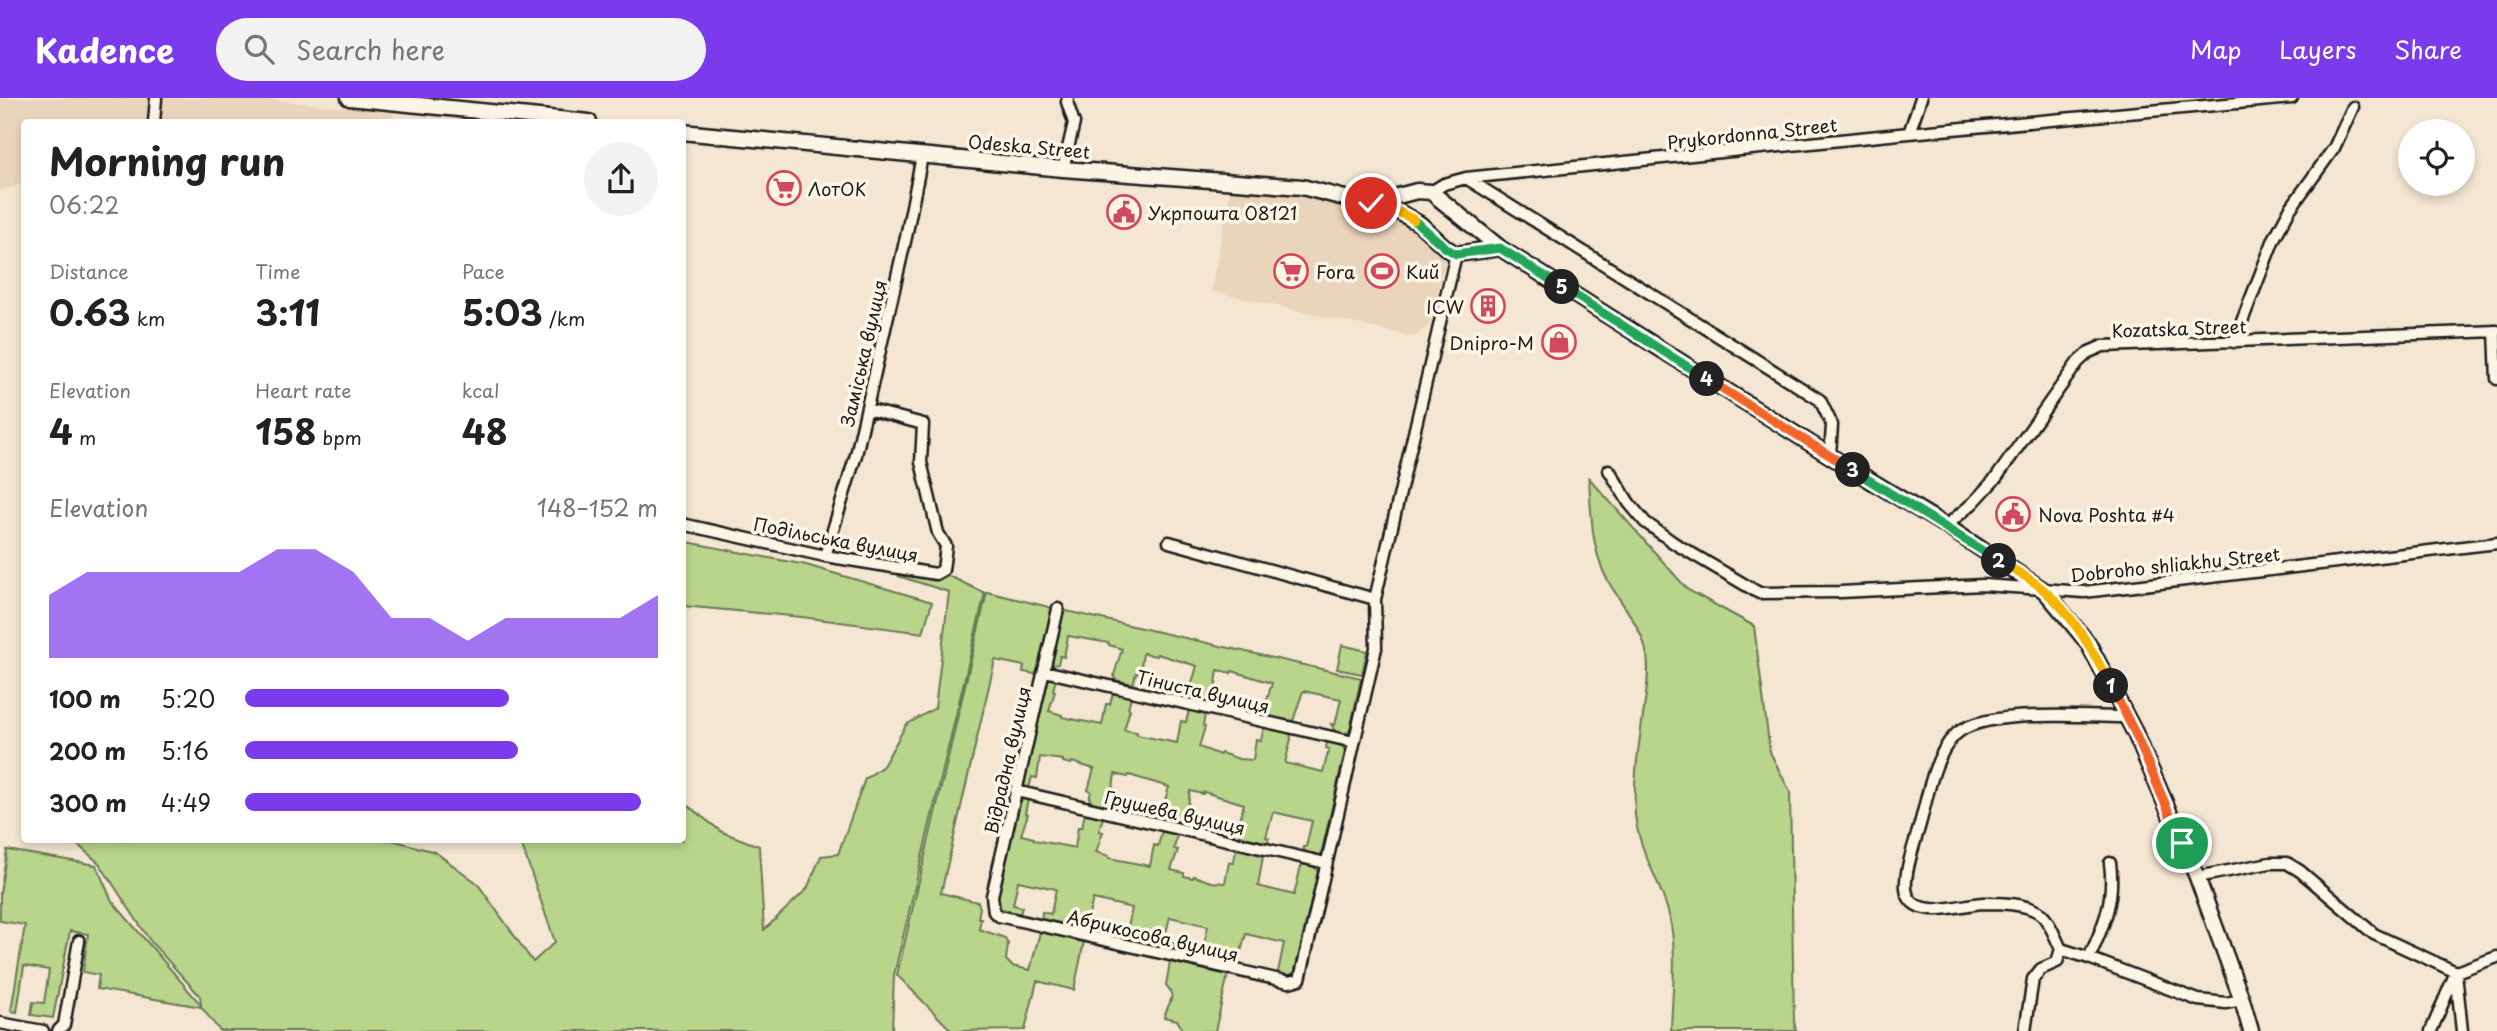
<!DOCTYPE html>
<html lang="en">
<head>
<meta charset="utf-8">
<style>
	body { margin:0; font-family:"Playpen Sans",sans-serif; background:#f2f2f2; color:#222; height:100vh; display:flex; flex-direction:column; font-size:26px; white-space:nowrap }
	* { box-sizing:border-box; margin:0 }
	p { font-size:23px; color:#767676 }
	.icon { flex:none; width:38px; height:38px; fill:none; stroke:currentColor; stroke-width:2; stroke-linecap:round; stroke-linejoin:round }
	.map { position:relative; flex:1; overflow:hidden }
	.side { position:absolute; left:21px; top:21px; width:665px; height:724px; display:flex; flex-direction:column; background:#fff; border-radius:7px; box-shadow:0 4px 10px #0003 }
	.side>* { flex:none }
	.controls { position:absolute; left:2398px; top:21px; display:grid; gap:14px }
	.controls a { display:grid; place-items:center; width:77px; height:77px; border-radius:50%; background:#fff; box-shadow:0 4px 10px #0003; font-size:35px }
	.pin { position:absolute; display:grid; place-items:center; width:60px; height:60px; color:#fff; margin:-30px; border:4px solid #fff; border-radius:50%; box-shadow:0 2px 7px #0007 }
	.km { position:absolute; width:35px; height:35px; margin:-18px; border-radius:50%; background:#222; color:#fff; font-size:19px; line-height:35px; text-align:center }
	.round { display:grid; place-items:center; flex:none; width:74px; height:74px; border-radius:37px; background:#f2f2f2 }
	.headline { display:flex; align-items:center; justify-content:space-between; height:119px; padding:0 28px }
	h1 { font-size:38px; font-weight:700; line-height:52px }
	.stats { display:grid; grid-template-columns:repeat(3,1fr); gap:10px; height:119px; padding:7px 28px }
	.stats div { display:grid; align-content:center }
	.stats b { font-size:35px; font-weight:700 }
	.stats small { font-size:19px; font-weight:400 }
	.stats p { font-size:19px }
	.chart { height:196px; padding:14px 28px }
	.chart p { display:flex; justify-content:space-between }
	.chart svg { width:100%; height:126px; margin-top:7px; fill:#7c3aed; opacity:.7 }
	ul { padding:0 28px; list-style:none; font-size:23px }
	li { display:grid; grid-template-columns:112px 84px 1fr; align-items:center; height:52px }
	li i { height:18px; border-radius:9px; background:#7c3aed }
	header { display:flex; align-items:center; gap:42px; box-sizing:border-box; height:98px; padding:0 35px; background:#7c3aed; color:#fff }
	header strong { font-size:33px }
	nav { display:flex; gap:38px; margin-inline-start:auto; font-size:24px }
	.search { width:490px; height:63px; background:#f2f2f2; display:flex; align-items:center; gap:18px; box-sizing:border-box; padding:0 24px; border-radius:38px; color:#767676; font-size:26px }
	.map>svg:first-child { display:block }
	.built { fill:#ead4bb }
	.green { fill:#b9d48b; stroke:#6a7854; stroke-width:2 }
	.lines { fill:none; stroke-linecap:round; stroke-linejoin:round }
	.street-casing { stroke:#1c1c1c; stroke-width:15 }
	.secondary-casing { stroke:#1c1c1c; stroke-width:19 }
	.street { stroke:#fcf5e5; stroke-width:10 }
	.secondary { stroke:#fcf5e5; stroke-width:14 }
	.split-1-casing { stroke:#fff; stroke-width:14 }
	.split-2-casing { stroke:#fff; stroke-width:14 }
	.split-3-casing { stroke:#fff; stroke-width:14 }
	.split-4-casing { stroke:#fff; stroke-width:14 }
	.split-5-casing { stroke:#fff; stroke-width:14 }
	.split-6-casing { stroke:#fff; stroke-width:14 }
	.split-7-casing { stroke:#fff; stroke-width:14 }
	.split-1 { stroke:#f0652b; stroke-width:9 }
	.split-2 { stroke:#f5b400; stroke-width:9 }
	.split-3 { stroke:#22a559; stroke-width:9 }
	.split-4 { stroke:#f0652b; stroke-width:9 }
	.split-5 { stroke:#22a559; stroke-width:9 }
	.split-6 { stroke:#22a559; stroke-width:9 }
	.split-7 { stroke:#f5b400; stroke-width:9 }
	.labels { text-anchor:middle; dominant-baseline:central; stroke-width:7; stroke-linejoin:round; paint-order:stroke }
	.street-label { font-size:18px; fill:#1c1c1c; stroke:#fcf5e5 }
	.poi-label { font-size:18px; fill:#1c1c1c; stroke:#fcf5e5; text-anchor:start }
</style>
</head>
<body>
<header>
<strong>Kadence</strong>
<div class="search"><svg class="icon" aria-label="search" viewBox="0 0 24 24"><circle cx="10" cy="10" r="6"/><path d="M15 15l6 6"/></svg>Search here</div>
<nav><a>Map</a><a>Layers</a><a>Share</a></nav>
</header>
<div class="map">
<svg width="2497" height="933" viewBox="0 0 2497 933">
	<rect width="100%" height="100%" fill="#f4e6d2"/>
	<filter id="ink" filterUnits="userSpaceOnUse"><feTurbulence type="fractalNoise" baseFrequency=".0143" numOctaves="2"/><feDisplacementMap in="SourceGraphic" scale="14" xChannelSelector="R" yChannelSelector="G"/><feConvolveMatrix kernelMatrix="1 2 1 2 8 2 1 2 1" color-interpolation-filters="sRGB"/></filter>
	<g filter="url(#ink)">
		<path class="built" d="M 0,0 L 150,0 L 149,24 L 24,24 L 24,85 L 0,93 Z
			M 163,0 L 252,0 L 394,14 L 392,24 L 161,24 Z
			M 1231,89 L 1298,95 L 1348,105 L 1406,121 L 1447,155 L 1430,227 L 1414,239 L 1211,193 Z"/>
		<path class="green" d="M 1589,380 L 1688,492 L 1754,528 L 1770,654 L 1790,694 L 1794,923 L 1796,933 L 1671,933 C 1672,895 1678,854 1669,817 C 1660,782 1638,752 1635,716 C 1633,681 1639,646 1644,611 C 1646,594 1650,575 1647,558 C 1643,530 1622,507 1608,483 C 1591,453 1591,413 1589,380 Z
			M 682,443 L 806,467 L 932,504 L 923,535 L 802,519 L 683,508 Z
			M 898,478 L 949,478 L 985,495 L 894,877 L 892,933 L 220,933 L 201,909 L 97,891 L 99,877 L 83,874 L 88,836 L 70,833 L 53,920 L 31,917 L 33,904 L 44,905 L 49,872 L 24,868 L 17,914 L 11,913 L 25,827 L 0,823 L 0,795 L 7,752 L 96,767 L 112,803 L 201,907 L 200,898 L 151,844 L 99,765 L 72,742 L 392,742 L 435,754 L 477,785 L 533,864 L 555,844 L 520,742 L 682,742 L 683,704 L 722,734 L 759,748 L 764,832 L 807,791 L 821,758 L 838,756 L 865,681 L 883,668 L 906,627 L 935,610 L 949,494 Z
			M 987,494 L 1053,510 L 1038,573 L 1035,576 L 1023,574 L 1024,568 L 995,562 L 941,795 L 978,804 L 980,810 L 978,820 L 981,820 L 979,831 L 1005,840 L 1008,846 L 1006,862 L 1012,868 L 1030,872 L 1040,834 L 1084,844 L 1074,892 L 1037,883 L 1025,932 L 952,933 L 897,877 Z
			M 1062,512 L 1361,580 L 1350,632 L 1346,636 L 1336,635 L 1331,626 L 1335,627 L 1341,601 L 1303,593 L 1293,623 L 1267,619 L 1270,606 L 1266,605 L 1272,585 L 1232,573 L 1231,575 L 1218,572 L 1215,593 L 1211,593 L 1208,604 L 1192,600 L 1195,589 L 1191,588 L 1197,568 L 1157,556 L 1156,558 L 1143,555 L 1140,576 L 1136,575 L 1133,586 L 1115,582 L 1114,577 L 1122,551 L 1109,547 L 1109,545 L 1068,538 L 1064,559 L 1060,558 L 1058,566 L 1053,567 L 1051,561 Z
			M 1342,547 L 1367,553 L 1362,576 L 1337,571 Z
			M 1050,581 L 1056,581 L 1053,592 L 1055,593 L 1049,613 L 1062,617 L 1062,619 L 1102,627 L 1106,606 L 1110,606 L 1113,595 L 1131,599 L 1128,610 L 1130,611 L 1124,632 L 1137,634 L 1137,637 L 1177,645 L 1181,623 L 1186,624 L 1189,612 L 1205,616 L 1203,628 L 1205,629 L 1199,649 L 1220,657 L 1221,655 L 1239,661 L 1253,662 L 1256,641 L 1261,642 L 1264,629 L 1290,635 L 1291,641 L 1285,665 L 1323,674 L 1329,651 L 1326,650 L 1327,644 L 1342,648 L 1345,653 L 1321,756 C 1315,760 1304,756 1303,749 L 1306,749 L 1312,723 L 1273,714 L 1266,739 L 1269,740 L 1267,745 L 1239,738 L 1242,727 L 1238,726 L 1244,706 L 1204,694 L 1203,696 L 1190,693 L 1187,714 L 1183,713 L 1180,725 L 1164,721 L 1166,710 L 1163,709 L 1169,689 L 1129,677 L 1128,679 L 1115,676 L 1112,697 L 1107,696 L 1104,708 L 1089,704 L 1091,693 L 1088,692 L 1094,671 L 1072,664 L 1071,666 L 1063,664 L 1063,662 L 1040,659 L 1037,680 L 1032,679 L 1029,690 L 1027,690 L 1023,685 L 1046,583 Z
			M 1023,701 L 1028,701 L 1025,715 L 1028,716 L 1021,737 L 1034,740 L 1034,742 L 1075,750 L 1078,729 L 1082,729 L 1085,715 L 1103,719 L 1099,733 L 1103,734 L 1096,754 L 1109,758 L 1109,760 L 1150,768 L 1154,747 L 1158,748 L 1162,733 L 1177,737 L 1174,751 L 1178,752 L 1171,772 L 1184,775 L 1184,778 L 1193,780 L 1194,778 L 1211,784 L 1225,785 L 1229,764 L 1233,765 L 1237,750 L 1263,758 L 1258,788 L 1294,797 L 1301,768 L 1304,766 L 1314,769 L 1318,774 L 1295,873 L 1289,879 L 1281,878 L 1278,874 L 1284,845 L 1246,836 L 1237,867 L 1194,857 L 1193,850 L 1203,852 L 1208,828 L 1170,819 L 1164,843 L 1175,846 L 1174,850 L 1169,852 L 1114,838 L 1114,831 L 1127,834 L 1132,810 L 1093,801 L 1087,824 L 1098,827 L 1095,835 L 1041,822 L 1042,814 L 1051,816 L 1056,791 L 1018,783 L 1013,807 L 1022,809 L 1020,816 L 999,810 L 997,802 L 1019,706 Z
			M 1170,864 L 1228,877 L 1215,933 L 1181,933 L 1181,929 L 1177,922 L 1164,919 C 1167,906 1178,900 1166,887 Z"/>
		<g class="lines">
			<g class="street-casing">
				<path id="street" d="M 154,24 L 156,0
					M 1909,35 L 1921,0
					M 1063,71 L 1074,25 L 1067,4 L 1068,0
					M 1431,94 L 1444,86 L 1466,80
					M 2495,233 L 2497,281
					M 2234,244 L 2274,141 L 2290,111 L 2334,50 L 2353,9
					M 1830,357 L 1832,327 L 1820,302 L 1466,80 L 1909,35 L 2292,0
					M 1609,372 L 1629,405 L 1645,424 L 1674,445 L 1759,495 L 1840,494 L 1983,487 L 2084,494 L 2497,445
					M 682,426 L 825,458 L 936,476 L 943,472 L 946,448 L 938,435 L 921,364 L 923,326 L 867,311
					M 1946,428 L 1973,405 L 1996,380 L 2078,264 L 2089,254 L 2103,248 L 2497,233
					M 1169,444 L 1375,501
					M 825,458 L 856,357 L 906,139 L 922,58
					M 1058,511 L 992,798 L 994,814 L 999,818 L 1289,884 L 1300,881 L 1376,550 L 1375,501 L 1380,480 L 1456,156
					M 1044,573 L 1354,644
					M 2126,619 C 2087,619 1982,610 1955,637 C 1933,659 1928,698 1920,726 C 1916,742 1900,783 1908,798 C 1919,822 1963,806 1983,805 C 2000,805 2025,805 2040,815 C 2049,822 2056,841 2061,851 L 2089,860 L 2198,902 L 2226,905 L 2242,902
					M 1016,693 L 1326,765
					M 2197,779 L 2270,765 L 2287,765 L 2300,773 L 2374,836 L 2456,874 L 2497,859
					M 2089,860 C 2104,827 2115,802 2110,765
					M 2456,875 L 2462,933
					M 0,925 L 43,933
					M 58,933 L 64,927 L 79,843
					M 2025,933 L 2033,881 L 2041,871 L 2057,864 L 2061,851
					M 2431,933 L 2456,874"/>
			</g>
			<g class="secondary-casing">
				<path id="secondary" d="M 349,0 L 589,24
					M 682,34 L 1063,71 L 1302,89 L 1399,114 L 1420,126 L 1446,150 L 1456,156 L 1500,150
					M 1371,105 L 1417,93 L 1431,94 L 1500,150 L 1843,366 L 1946,428 L 2045,493 L 2088,545 L 2135,635 L 2197,779 L 2242,902 L 2251,933"/>
			</g>
			<use href="#street" class="street"/>
			<use href="#secondary" class="secondary"/>
		</g>
	</g>
	<g class="lines" filter="url(#ink)">
		<g class="split-1-casing">
			<path id="split-1" d="M 2111,588 L 2135,635 L 2182,745"/>
		</g>
		<g class="split-2-casing">
			<path id="split-2" d="M 1999,463 C 2014,472 2032,481 2045,493 C 2075,519 2093,554 2111,588"/>
		</g>
		<g class="split-3-casing">
			<path id="split-3" d="M 1853,372 L 1999,463"/>
		</g>
		<g class="split-4-casing">
			<path id="split-4" d="M 1707,281 L 1853,372"/>
		</g>
		<g class="split-5-casing">
			<path id="split-5" d="M 1562,189 L 1707,281"/>
		</g>
		<g class="split-6-casing">
			<path id="split-6" d="M 1414,122 L 1446,150 L 1456,156 L 1500,150 L 1562,189"/>
		</g>
		<g class="split-7-casing">
			<path id="split-7" d="M 1371,105 L 1399,114 L 1414,122"/>
		</g>
		<use href="#split-1" class="split-1"/>
		<use href="#split-2" class="split-2"/>
		<use href="#split-3" class="split-3"/>
		<use href="#split-4" class="split-4"/>
		<use href="#split-5" class="split-5"/>
		<use href="#split-6" class="split-6"/>
		<use href="#split-7" class="split-7"/>
	</g>
	<defs>
		<g id="supermarket-ring" transform="scale(1.75)"><circle r="9.5" fill="#fcf5e5" stroke="#d1495b" stroke-width="1.5"/><path d="M-6-5.5h2.5l.6 2H6L4.5 2H-2.5L-4.4-4H-6ZM-1.5 3.2a1.3 1.3 0 1 0 .1 0ZM3 3.2a1.3 1.3 0 1 0 .1 0Z" fill="#d1495b"/></g>
		<g id="civic-ring" transform="scale(1.75)"><circle r="9.5" fill="#fcf5e5" stroke="#d1495b" stroke-width="1.5"/><path d="M-.6-6.5H3V-4.5H.6V-3L4-1V1h2V6H-6V1h2V-1L-.6-3ZM-1.2 2.5V6h2.4V2.5Z" fill="#d1495b"/></g>
		<g id="stadium-ring" transform="scale(1.75)"><circle r="9.5" fill="#fcf5e5" stroke="#d1495b" stroke-width="1.5"/><path d="M0-5a6.5 5 0 1 0 0 10a6.5 5 0 1 0 0-10ZM-3.5-1.8h7v3.6h-7Z" fill="#d1495b"/></g>
		<g id="building-ring" transform="scale(1.75)"><circle r="9.5" fill="#fcf5e5" stroke="#d1495b" stroke-width="1.5"/><path d="M-4-6H4V6H1V3H-1V6H-4ZM-2.5-4.3h1.7v1.8h-1.7ZM.8-4.3h1.7v1.8H.8ZM-2.5-1h1.7V.8h-1.7ZM.8-1h1.7V.8H.8Z" fill="#d1495b"/></g>
		<g id="shop-ring" transform="scale(1.75)"><circle r="9.5" fill="#fcf5e5" stroke="#d1495b" stroke-width="1.5"/><path d="M-5-2.5h2.3a2.7 3.5 0 0 1 5.4 0H5L5.5 6h-11ZM-1.5-2.5h3a1.5 2.3 0 0 0-3 0Z" fill="#d1495b"/></g>
	</defs>
	<g fill-rule="evenodd">
		<use href="#supermarket-ring" x="784" y="90"/>
		<use href="#civic-ring" x="1124" y="114"/>
		<use href="#supermarket-ring" x="1291" y="173"/>
		<use href="#stadium-ring" x="1382" y="173"/>
		<use href="#building-ring" x="1488" y="208"/>
		<use href="#shop-ring" x="1559" y="244"/>
		<use href="#civic-ring" x="2013" y="416"/>
	</g>
	<g class="labels">
		<g class="street-label">
			<text transform="translate(1752 35) rotate(-6)">Prykordonna Street</text>
			<text transform="translate(1029 48) rotate(5)">Odeska Street</text>
			<text transform="translate(2179 230) rotate(-2)">Kozatska Street</text>
			<text transform="translate(863 255) rotate(-77)">Заміська вулиця</text>
			<text transform="translate(836 441) rotate(11)">Подільська вулиця</text>
			<text transform="translate(2175 466) rotate(-6)">Dobroho shliakhu Street</text>
			<text transform="translate(1203 593) rotate(13)">Тіниста вулиця</text>
			<text transform="translate(1007 662) rotate(-77)">Відрадна вулиця</text>
			<text transform="translate(1175 714) rotate(13)">Грушева вулиця</text>
			<text transform="translate(1153 837) rotate(13)">Абрикосова вулиця</text>
		</g>
		<g class="poi-label">
			<text x="808" y="90">ЛотОК</text>
			<text x="1148" y="114">Укрпошта 08121</text>
			<text x="1316" y="173">Fora</text>
			<text x="1406" y="173">Кий</text>
			<text x="1464" y="208" text-anchor="end">ICW</text>
			<text x="1534" y="244" text-anchor="end">Dnipro-M</text>
			<text x="2038" y="416">Nova Poshta #4</text>
		</g>
	</g>
</svg>
<div class="controls">
<a><svg class="icon" aria-label="locate" viewBox="0 0 24 24"><circle cx="12" cy="12" r="6"/><path d="M12 2v4M12 18v4M2 12h4M18 12h4"/></svg></a>
</div>
<div class="pin" style="left:2182px;top:745px;background:#1e9e55"><svg class="icon" aria-label="arrive" viewBox="0 0 24 24"><path d="M6 21V4h12l-3 4 3 4H6"/></svg></div>
<div class="pin" style="left:1371px;top:105px;background:#d93025"><svg class="icon" aria-label="check" viewBox="0 0 24 24"><path d="M5 12l5 5 9-10"/></svg></div>
<b class="km" style="left:2111px;top:588px">1</b>
<b class="km" style="left:1999px;top:463px">2</b>
<b class="km" style="left:1853px;top:372px">3</b>
<b class="km" style="left:1707px;top:281px">4</b>
<b class="km" style="left:1562px;top:189px">5</b>
<section class="side">
<div class="headline"><div><h1>Morning run</h1><p>06:22</p></div><a class="round"><svg class="icon" aria-label="share" viewBox="0 0 24 24"><path d="M12 15V3M7 8l5-5 5 5M5 13v7h14v-7"/></svg></a></div>
<div class="stats">
<div><p>Distance</p><b>0.63<small> km</small></b></div>
<div><p>Time</p><b>3:11</b></div>
<div><p>Pace</p><b>5:03<small> /km</small></b></div>
</div>
<div class="stats">
<div><p>Elevation</p><b>4<small> m</small></b></div>
<div><p>Heart rate</p><b>158<small> bpm</small></b></div>
<div><p>kcal</p><b>48</b></div>
</div>
<div class="chart"><p><span>Elevation</span>148–152 m</p>
<svg viewBox="0 0 160 44" preserveAspectRatio="none"><path d="M0 44V22L10 14L20 14L30 14L40 14L50 14L60 6L70 6L80 14L90 30L100 30L110 38L120 30L130 30L140 30L150 30L160 22V44z"/></svg>
</div>
<ul>
<li><b>100 m</b>5:20<i style="width:64%"></i></li>
<li><b>200 m</b>5:16<i style="width:66%"></i></li>
<li><b>300 m</b>4:49<i style="width:96%"></i></li>
</ul>
</section>
</div>
</body>
</html>
